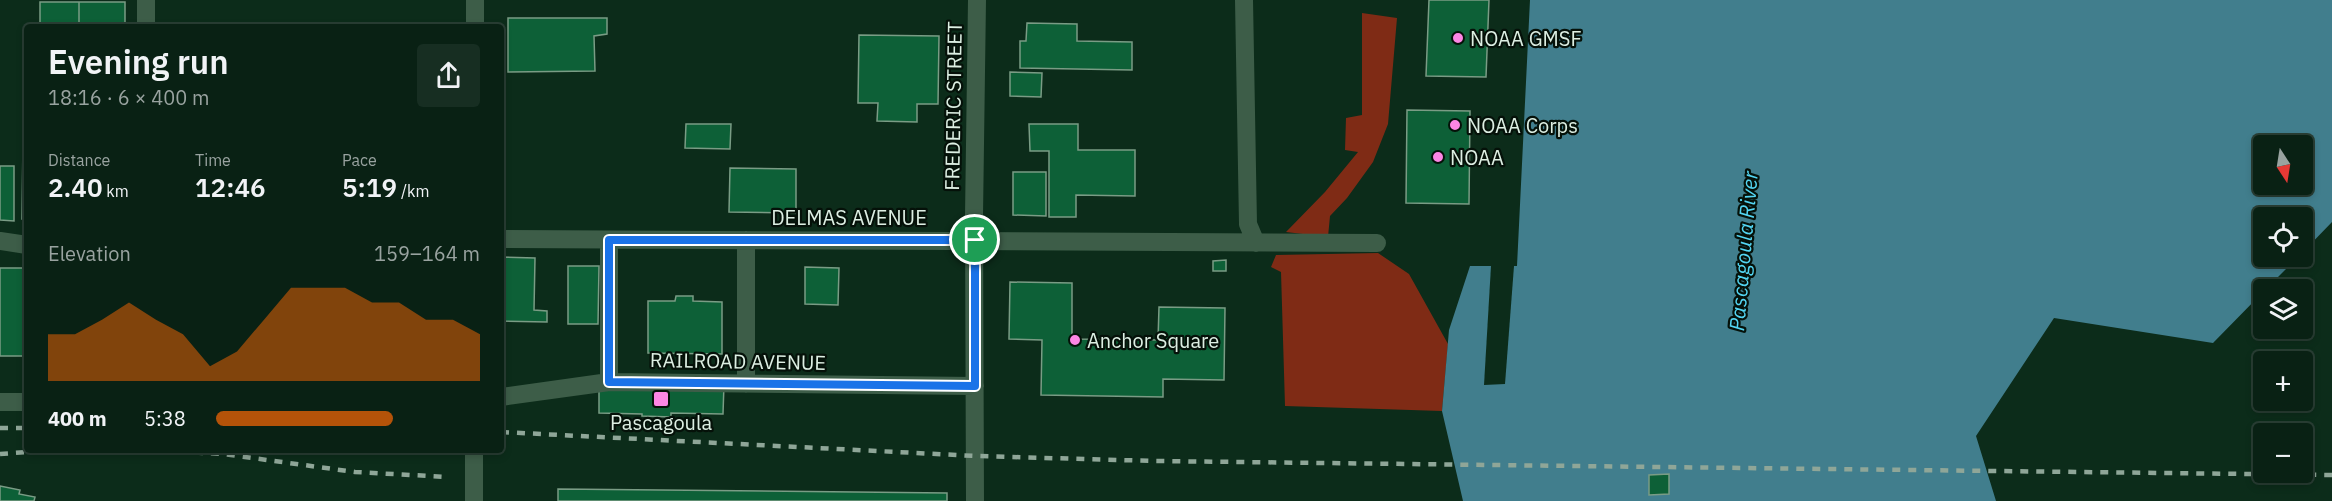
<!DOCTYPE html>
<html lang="en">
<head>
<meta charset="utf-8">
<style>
	body { margin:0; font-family:"IBM Plex Sans",sans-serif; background:#172e22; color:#f1f3f6; height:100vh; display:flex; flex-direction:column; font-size:22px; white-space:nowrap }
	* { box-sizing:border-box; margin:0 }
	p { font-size:20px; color:#99a3a0 }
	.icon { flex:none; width:33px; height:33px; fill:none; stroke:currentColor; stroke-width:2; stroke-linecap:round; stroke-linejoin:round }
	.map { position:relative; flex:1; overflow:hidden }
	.drawer { position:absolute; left:24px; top:24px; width:480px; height:429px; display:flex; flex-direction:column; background:#092114; border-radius:6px; box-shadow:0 3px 9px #0003,0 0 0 2px #293e34 }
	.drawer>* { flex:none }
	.needle { width:39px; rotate:168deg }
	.buttons { position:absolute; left:2253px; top:135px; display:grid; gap:12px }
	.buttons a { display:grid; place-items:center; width:60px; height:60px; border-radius:6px; background:#092114; box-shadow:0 3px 9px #0003,0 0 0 2px #293e34; font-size:30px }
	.pin { position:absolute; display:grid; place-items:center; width:51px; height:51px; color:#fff; margin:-26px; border:3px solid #fff; border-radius:50%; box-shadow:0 2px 6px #0007 }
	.round { display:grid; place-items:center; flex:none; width:63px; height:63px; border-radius:6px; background:#172e22 }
	.overview { display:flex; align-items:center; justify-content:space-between; height:102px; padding:0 24px }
	h1 { font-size:33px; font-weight:600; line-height:45px }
	.metrics { display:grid; grid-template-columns:repeat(3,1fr); gap:9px; height:102px; padding:6px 24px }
	.metrics div { display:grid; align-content:center }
	.metrics b { font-size:26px; font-weight:600 }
	.metrics small { font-size:16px; font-weight:400 }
	.metrics p { font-size:16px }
	.chart { height:168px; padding:12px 24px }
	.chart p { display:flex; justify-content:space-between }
	.chart svg { width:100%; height:108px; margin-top:6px; fill:#b45309; opacity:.7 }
	ul { padding:0 24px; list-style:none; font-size:20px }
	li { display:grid; grid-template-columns:96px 72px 1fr; align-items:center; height:45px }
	li i { height:15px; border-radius:8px; background:#b45309 }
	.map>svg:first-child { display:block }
	.green { fill:#7f2b15 }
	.water { fill:#417e8d; fill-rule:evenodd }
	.pier { fill:#0c2c1a }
	.building { fill:#0d6037; stroke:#7a9c85; stroke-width:1.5 }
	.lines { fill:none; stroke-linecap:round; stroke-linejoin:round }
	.minor { stroke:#3d5d48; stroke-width:18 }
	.rail { stroke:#8fa698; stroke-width:4.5; stroke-dasharray:8 8; stroke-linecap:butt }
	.route-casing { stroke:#fff; stroke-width:12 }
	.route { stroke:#1a73e8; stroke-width:8 }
	.poi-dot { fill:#fc86e4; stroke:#051109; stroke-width:2 }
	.labels { text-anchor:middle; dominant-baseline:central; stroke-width:4.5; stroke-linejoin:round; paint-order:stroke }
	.poi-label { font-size:20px; fill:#ddefe3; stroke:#051109; text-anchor:start }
	.street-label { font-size:20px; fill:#ddefe3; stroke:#051109 }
	.water-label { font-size:21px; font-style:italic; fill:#53d5f2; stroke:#051109 }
</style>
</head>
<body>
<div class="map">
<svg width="2332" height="501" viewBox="0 0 2332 501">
	<rect width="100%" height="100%" fill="#0c2c1a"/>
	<path class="green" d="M 1362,13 L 1397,18 L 1388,124 L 1373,162 L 1347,198 L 1330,216 L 1328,237 L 1286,232 L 1325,192 L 1358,152 L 1345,150 L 1346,118 L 1362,115 Z
		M 1378,253 L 1409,274 L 1448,344 L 1442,411 L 1285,406 L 1281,272 L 1271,267 L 1276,255 Z"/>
	<path class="water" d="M 1530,0 L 2332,0 L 2332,222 L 2303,252 L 2302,218 L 2264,218 L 2264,256 L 2298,257 L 2266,289 L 2264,290 L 2263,292 L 2213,343 L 2054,318 L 1976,436 L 1996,501 L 1463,501 L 1442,411 L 1449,330 L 1470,266 L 1517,266 ZM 2264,146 L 2302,146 L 2302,184 L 2264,184 Z"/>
	<path class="pier" d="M 1491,266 L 1514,266 L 1505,384 L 1484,385 Z"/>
	<path class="building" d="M 1429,0 L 1489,0 L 1486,77 L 1426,76 Z
		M 40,2 L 79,2 L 79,27 L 40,27 Z
		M 79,2 L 125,2 L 125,27 L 79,27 Z
		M 508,18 L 607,18 L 607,34 L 594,36 L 595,71 L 508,72 Z
		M 451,23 L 451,27 L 354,27 L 354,24 Z
		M 1027,23 L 1077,24 L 1077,41 L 1132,42 L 1132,70 L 1020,68 L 1020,41 L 1026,41 Z
		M 859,35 L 939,36 L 938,104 L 917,104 L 917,122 L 877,121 L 878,103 L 858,103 Z
		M 1010,72 L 1042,73 L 1041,97 L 1010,96 Z
		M 1407,110 L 1470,111 L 1469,204 L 1406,203 Z
		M 686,124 L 731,124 L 730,149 L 685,148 Z
		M 1029,124 L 1078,124 L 1078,150 L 1135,150 L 1135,196 L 1076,195 L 1076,217 L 1049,217 L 1049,151 L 1030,151 Z
		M 23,141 L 27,141 L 27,219 L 22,219 Z
		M 0,166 L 14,166 L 14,221 L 0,220 Z
		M 730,168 L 796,169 L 796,213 L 729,212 Z
		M 1013,172 L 1046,172 L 1046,216 L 1013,215 Z
		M 501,257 L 535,258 L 534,310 L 547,311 L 547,322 L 501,321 Z
		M 1226,260 L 1226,271 L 1213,271 L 1213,261 Z
		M 568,266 L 599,266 L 598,324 L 568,324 Z
		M 805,267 L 839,268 L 838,305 L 805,304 Z
		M 0,268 L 27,268 L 27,356 L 0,356 Z
		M 1010,282 L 1072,283 L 1072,339 L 1158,340 L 1159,307 L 1225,308 L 1224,380 L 1163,379 L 1163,397 L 1041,395 L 1042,340 L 1009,339 Z
		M 676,296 L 693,296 L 693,301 L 722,302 L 722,354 L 648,353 L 648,301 L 675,301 Z
		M 599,384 L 724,384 L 723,414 L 671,413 L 671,417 L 642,416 L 642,414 L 599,413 Z
		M 1669,474 L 1669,494 L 1649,495 L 1649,475 Z
		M 0,486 L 20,490 L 19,494 L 35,497 L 34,501 L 0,501 Z
		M 558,489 L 947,493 L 947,501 L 558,501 Z"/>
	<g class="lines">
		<path class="minor" d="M 146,0 L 146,27
			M 475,0 L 475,27
			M 1244,0 L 1248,224 L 1256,243
			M 501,239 L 1377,243
			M 0,241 L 27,245
			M 609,382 L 609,240
			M 746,384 L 746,240
			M 501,397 L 609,382 L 975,386
			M 0,402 L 27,402
			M 474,501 L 474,450
			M 975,501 L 974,216 L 977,0"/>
		<path class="rail" d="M 0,428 L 27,428
			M 501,432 L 976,456 L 1155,461 L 2332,475
			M 147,450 L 223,454 L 355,472 L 448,477
			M 35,451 L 88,450
			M 0,454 L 42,451"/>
	</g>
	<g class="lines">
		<g class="route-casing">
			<path id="route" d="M 609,240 L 975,240 L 975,386 L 609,382 Z"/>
		</g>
		<use href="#route" class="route"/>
	</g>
	<g class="poi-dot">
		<circle cx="1458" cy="38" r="6"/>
		<circle cx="1455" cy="125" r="6"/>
		<circle cx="1438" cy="157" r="6"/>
		<circle cx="1075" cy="340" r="6"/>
		<rect x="653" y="391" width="16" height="16" rx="3"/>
	</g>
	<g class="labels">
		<g class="poi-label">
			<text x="1470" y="38">NOAA GMSF</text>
			<text x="1467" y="125">NOAA Corps</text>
			<text x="1450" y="157">NOAA</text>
			<text x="1087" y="340">Anchor Square</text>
			<text x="661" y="422" text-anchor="middle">Pascagoula</text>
		</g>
		<g class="street-label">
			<text transform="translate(953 106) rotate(-89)">FREDERIC STREET</text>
			<text x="849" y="217">DELMAS AVENUE</text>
			<text transform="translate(738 361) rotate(1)">RAILROAD AVENUE</text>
		</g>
		<g class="water-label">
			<text transform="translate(1743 251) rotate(-85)">Pascagoula River</text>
		</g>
	</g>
</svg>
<div class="buttons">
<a><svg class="needle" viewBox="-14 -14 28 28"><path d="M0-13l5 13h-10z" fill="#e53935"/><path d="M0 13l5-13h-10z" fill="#99a3a0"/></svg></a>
<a><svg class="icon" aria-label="locate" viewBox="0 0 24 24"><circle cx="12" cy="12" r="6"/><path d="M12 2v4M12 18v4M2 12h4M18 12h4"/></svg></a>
<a><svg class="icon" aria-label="layers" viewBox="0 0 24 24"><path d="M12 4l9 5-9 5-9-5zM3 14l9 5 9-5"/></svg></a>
<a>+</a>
<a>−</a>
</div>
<div class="pin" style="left:975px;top:240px;background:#1e9e55"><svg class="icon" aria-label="arrive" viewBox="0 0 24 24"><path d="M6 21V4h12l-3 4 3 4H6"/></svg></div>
<section class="drawer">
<div class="overview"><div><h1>Evening run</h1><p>18:16 · 6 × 400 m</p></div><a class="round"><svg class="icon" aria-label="share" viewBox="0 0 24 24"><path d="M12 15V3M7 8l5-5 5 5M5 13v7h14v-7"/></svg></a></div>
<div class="metrics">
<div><p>Distance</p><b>2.40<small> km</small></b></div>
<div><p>Time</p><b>12:46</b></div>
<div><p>Pace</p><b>5:19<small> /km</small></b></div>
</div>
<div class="chart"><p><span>Elevation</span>159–164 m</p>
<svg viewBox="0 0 160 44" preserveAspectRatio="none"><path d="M0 44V25L10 25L20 19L30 12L40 19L50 25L60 38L70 32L80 19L90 6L100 6L110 6L120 12L130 12L140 19L150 19L160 25V44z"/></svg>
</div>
<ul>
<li><b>400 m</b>5:38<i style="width:67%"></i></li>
</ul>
</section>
</div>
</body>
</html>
